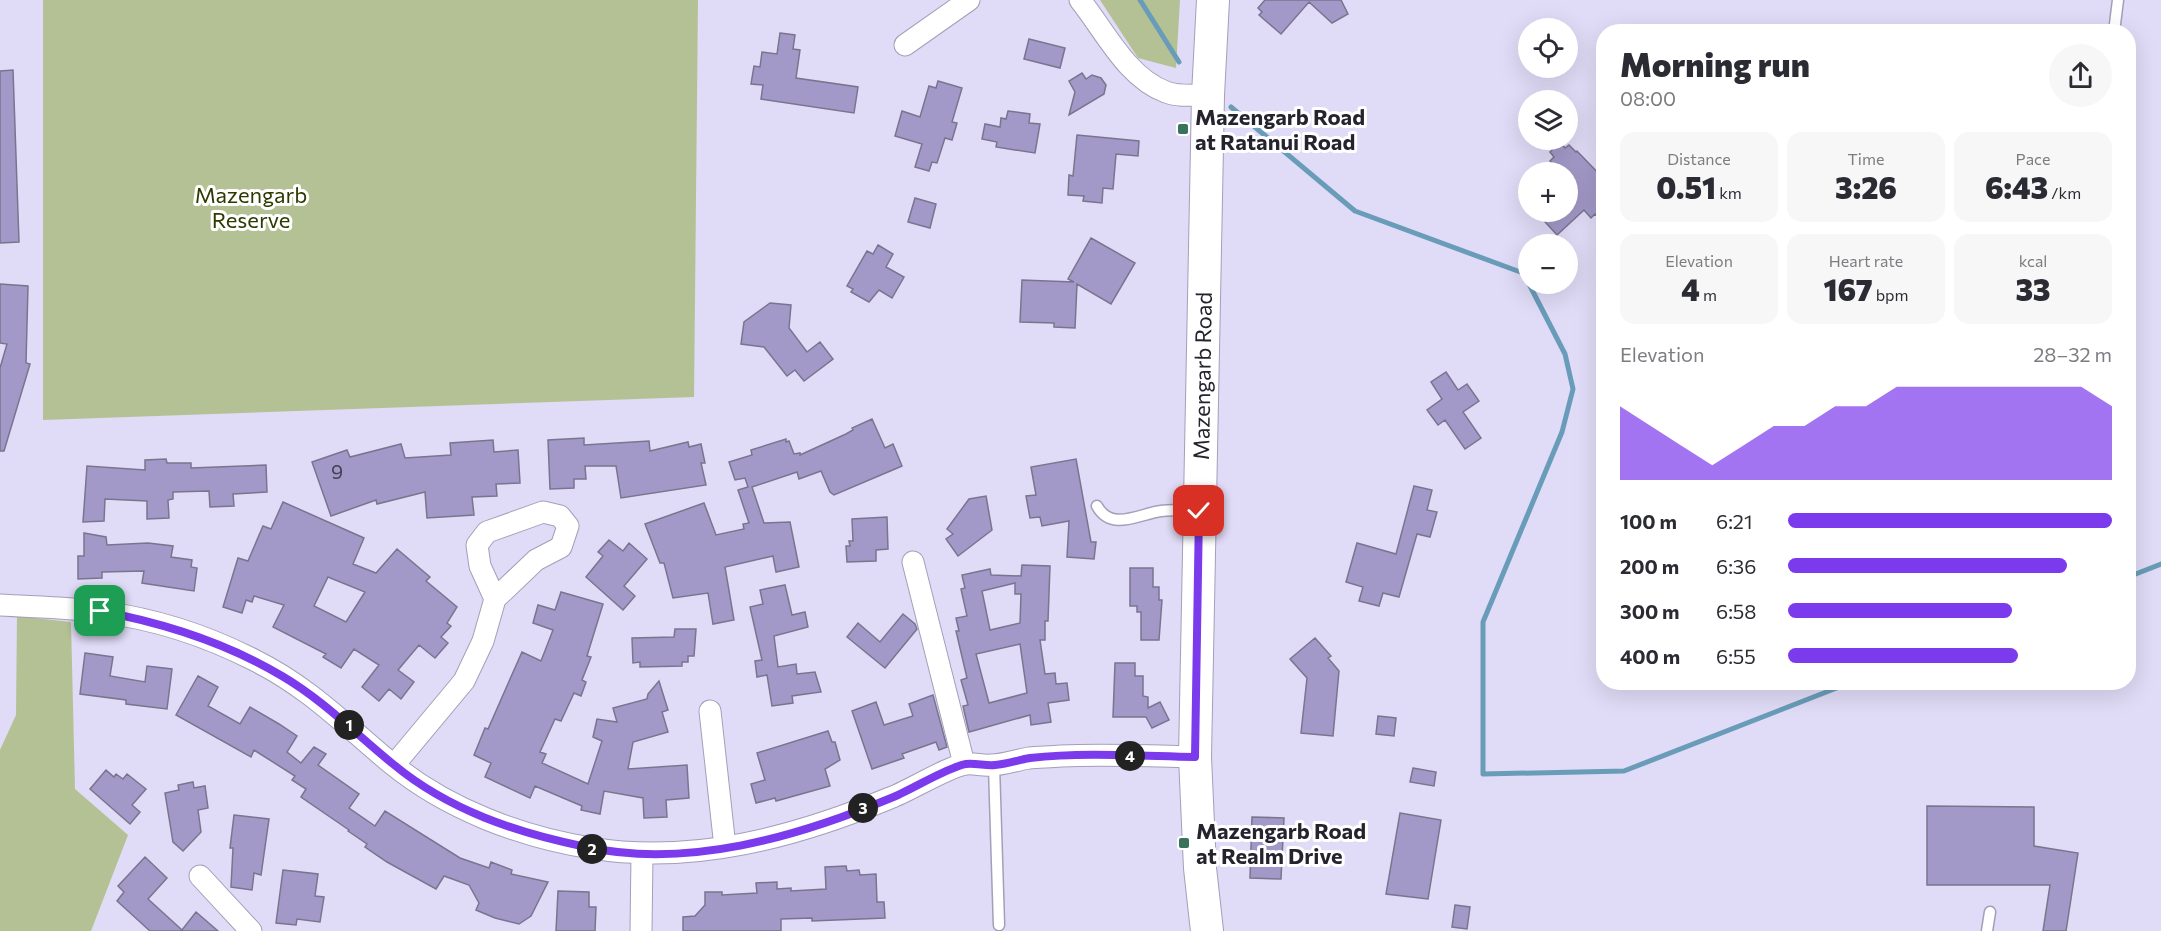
<!DOCTYPE html>
<html lang="en">
<head>
<meta charset="utf-8">
<style>
	body { margin:0; font-family:Commissioner,sans-serif; background:#f7f7f7; color:#2b2b33; height:100vh; display:flex; flex-direction:column; font-size:22px; white-space:nowrap }
	* { box-sizing:border-box; margin:0 }
	p { font-size:20px; color:#7c7c81 }
	.icon { flex:none; width:33px; height:33px; fill:none; stroke:currentColor; stroke-width:2; stroke-linecap:round; stroke-linejoin:round }
	.map { position:relative; flex:1; overflow:hidden }
	.details { position:absolute; left:1596px; top:24px; width:540px; height:666px; display:flex; flex-direction:column; background:#fff; border-radius:24px; box-shadow:0 6px 24px #0002 }
	.details>* { flex:none }
	.tools { position:absolute; left:1518px; top:18px; display:grid; gap:12px }
	.tools a { display:grid; place-items:center; width:60px; height:60px; border-radius:50%; background:#fff; box-shadow:0 6px 24px #0002; font-size:30px }
	.pin { position:absolute; display:grid; place-items:center; width:51px; height:51px; color:#fff; margin:-26px; border-radius:12px; box-shadow:0 3px 9px #0006 }
	.km { position:absolute; width:30px; height:30px; margin:-15px; border-radius:50%; background:#222; color:#fff; font-size:16px; line-height:30px; text-align:center }
	.round { display:grid; place-items:center; flex:none; width:63px; height:63px; border-radius:32px; background:#f7f7f7 }
	.summary { display:flex; align-items:center; justify-content:space-between; height:102px; padding:0 24px }
	h1 { font-size:33px; font-weight:800; line-height:45px }
	.metrics { display:grid; grid-template-columns:repeat(3,1fr); gap:9px; height:102px; padding:6px 24px }
	.metrics div { display:grid; align-content:center; border-radius:15px; background:#f7f7f7; text-align:center }
	.metrics b { font-size:30px; font-weight:800 }
	.metrics small { font-size:16px; font-weight:400 }
	.metrics p { font-size:16px }
	.chart { height:168px; padding:12px 24px }
	.chart p { display:flex; justify-content:space-between }
	.chart svg { width:100%; height:108px; margin-top:6px; fill:#7c3aed; opacity:.7 }
	ul { padding:0 24px; list-style:none; font-size:20px }
	li { display:grid; grid-template-columns:96px 72px 1fr; align-items:center; height:45px }
	li i { height:15px; border-radius:8px; background:#7c3aed }
	.map>svg:first-child { display:block }
	.green { fill:#b4c194 }
	.lines { fill:none; stroke-linecap:round; stroke-linejoin:round }
	.stream { stroke:#699cb8; stroke-width:5 }
	.building { fill:#a399c8; stroke:#7a758e; stroke-width:1.5; fill-rule:evenodd }
	.service-casing { stroke:#a49fb9; stroke-width:13 }
	.minor-casing { stroke:#a49fb9; stroke-width:23 }
	.secondary-casing { stroke:#a49fb9; stroke-width:34 }
	.service { stroke:#fff; stroke-width:10 }
	.minor { stroke:#fff; stroke-width:21 }
	.secondary { stroke:#fff; stroke-width:32 }
	.route-casing { stroke:#fff; stroke-width:12 }
	.route { stroke:#7c3aed; stroke-width:8 }
	.poi-dot { fill:#3a735c; stroke:#fff; stroke-width:2 }
	.labels { text-anchor:middle; dominant-baseline:central; stroke-width:6; stroke-linejoin:round; paint-order:stroke }
	.number-label { font-size:20px; fill:#444054 }
	.poi-label { font-size:22px; font-weight:bold; fill:#25232d; stroke:#fff; text-anchor:start }
	.park-label { font-size:22px; fill:#2e3a00; stroke:#fff }
	.street-label { font-size:22px; fill:#25232d; stroke:#fff }
</style>
</head>
<body>
<div class="map">
<svg width="2161" height="931" viewBox="0 0 2161 931">
	<rect width="100%" height="100%" fill="#e0dbf6"/>
	<path class="green" d="M 43,0 L 698,0 L 694,397 L 43,420 Z
		M 1100,0 L 1180,0 L 1176,68 L 1138,58 Z
		M 17,616 L 71,622 L 75,789 L 128,835 L 91,931 L 0,931 L 0,750 L 16,715 Z"/>
	<g class="lines">
		<path class="stream" d="M 1140,0 L 1179,62
			M 1231,107 L 1355,211 L 1523,273 L 1528,283
			M 1529,284 L 1565,354 L 1573,389 L 1562,432 L 1483,622 L 1483,774 L 1624,771 L 1852,682
			M 2128,577 L 2161,564"/>
	</g>
	<path class="building" d="M 1265,0 L 1341,0 L 1348,14 L 1332,23 L 1309,2 L 1281,34 L 1259,15 L 1262,12 L 1258,8 Z
		M 780,33 L 795,35 L 793,49 L 800,50 L 796,78 L 858,87 L 854,113 L 761,99 L 763,85 L 751,84 L 754,66 L 760,67 L 762,52 L 777,54 Z
		M 1029,39 L 1065,48 L 1060,68 L 1024,59 Z
		M 13,70 L 19,242 L 0,243 L 0,71 Z
		M 1082,73 L 1086,79 L 1092,75 L 1101,78 L 1106,85 L 1104,94 L 1069,115 L 1075,92 L 1069,81 Z
		M 938,81 L 962,88 L 952,122 L 957,123 L 952,140 L 945,138 L 937,163 L 932,162 L 929,171 L 915,167 L 922,144 L 895,136 L 902,111 L 920,117 L 929,86 L 936,88 Z
		M 1008,111 L 1030,114 L 1029,123 L 1040,124 L 1035,153 L 996,147 L 997,142 L 982,139 L 985,124 L 1000,127 L 1001,118 L 1006,119 Z
		M 1077,135 L 1139,141 L 1138,156 L 1116,154 L 1113,189 L 1103,188 L 1102,203 L 1083,201 L 1084,196 L 1068,195 L 1069,175 L 1073,176 Z
		M 1560,142 L 1565,148 L 1569,145 L 1576,152 L 1577,151 L 1604,179 L 1604,223 L 1595,214 L 1591,218 L 1584,210 L 1557,235 L 1536,212 L 1568,212 L 1568,172 L 1560,172 L 1550,161 L 1554,157 L 1550,152 Z
		M 915,198 L 936,204 L 930,228 L 908,222 Z
		M 1091,238 L 1135,263 L 1111,304 L 1077,284 L 1075,328 L 1054,327 L 1054,323 L 1020,322 L 1022,280 L 1074,282 L 1068,279 Z
		M 878,245 L 893,254 L 886,267 L 904,277 L 892,298 L 879,290 L 869,302 L 851,292 L 853,289 L 847,286 L 867,251 L 873,254 Z
		M 0,284 L 28,286 L 26,363 L 30,364 L 4,451 L 0,451 L 0,368 L 7,344 L 0,343 Z
		M 770,303 L 791,305 L 789,328 L 807,352 L 820,342 L 833,359 L 804,381 L 795,370 L 787,376 L 764,347 L 741,344 L 744,322 Z
		M 1446,372 L 1458,390 L 1467,384 L 1479,401 L 1463,412 L 1481,438 L 1465,449 L 1445,420 L 1438,425 L 1427,410 L 1442,399 L 1431,382 Z
		M 872,419 L 885,448 L 893,444 L 902,466 L 834,495 L 830,492 L 821,471 L 799,479 L 797,472 L 752,487 L 764,523 L 790,522 L 799,567 L 776,572 L 773,556 L 725,567 L 734,620 L 713,624 L 708,593 L 673,598 L 664,563 L 660,563 L 645,524 L 704,503 L 716,535 L 744,529 L 743,524 L 749,523 L 738,490 L 748,487 L 745,478 L 735,480 L 729,462 L 752,455 L 751,450 L 786,439 L 786,442 L 789,441 L 794,454 L 800,453 L 800,455 L 846,434 L 853,430 L 852,428 Z
		M 584,438 L 584,445 L 649,441 L 650,451 L 688,442 L 689,447 L 701,444 L 705,463 L 701,463 L 706,485 L 621,498 L 616,466 L 585,466 L 586,479 L 574,479 L 574,488 L 550,489 L 548,440 Z
		M 493,440 L 494,452 L 518,450 L 520,483 L 496,484 L 497,496 L 472,497 L 474,515 L 427,518 L 425,492 L 377,504 L 376,500 L 331,516 L 312,462 L 347,450 L 350,457 L 401,444 L 405,458 L 451,455 L 450,443 Z
		M 166,459 L 167,463 L 191,463 L 191,468 L 266,465 L 267,492 L 233,494 L 234,506 L 210,507 L 209,491 L 173,492 L 173,499 L 168,500 L 169,518 L 147,519 L 147,501 L 105,499 L 104,521 L 83,522 L 87,466 L 145,470 L 145,460 Z
		M 1076,459 L 1091,542 L 1096,542 L 1094,559 L 1067,557 L 1069,521 L 1042,526 L 1040,517 L 1030,518 L 1026,496 L 1036,495 L 1031,467 Z
		M 1414,486 L 1432,490 L 1427,510 L 1437,512 L 1430,537 L 1417,534 L 1399,597 L 1383,593 L 1379,606 L 1359,601 L 1363,587 L 1346,582 L 1357,543 L 1396,554 Z
		M 986,496 L 992,530 L 958,556 L 946,539 L 953,534 L 947,529 L 969,499 Z
		M 283,502 L 364,538 L 353,564 L 376,573 L 397,549 L 430,577 L 426,581 L 457,607 L 447,623 L 451,626 L 441,637 L 448,643 L 435,658 L 419,645 L 398,670 L 414,682 L 401,699 L 389,689 L 379,701 L 362,687 L 379,665 L 354,649 L 341,668 L 323,657 L 326,654 L 273,627 L 284,605 L 254,596 L 252,602 L 246,600 L 242,613 L 223,607 L 238,558 L 248,561 L 263,526 L 271,529 ZM 328,577 L 365,592 L 346,622 L 314,606 Z
		M 887,517 L 888,549 L 876,550 L 876,561 L 847,562 L 846,546 L 850,546 L 849,541 L 853,541 L 852,519 Z
		M 84,533 L 106,537 L 107,545 L 148,543 L 173,546 L 171,557 L 192,560 L 191,567 L 197,568 L 194,591 L 142,583 L 144,571 L 102,572 L 102,578 L 78,579 L 78,556 L 84,556 Z
		M 609,540 L 623,551 L 629,543 L 647,559 L 624,586 L 635,596 L 623,610 L 586,577 L 603,556 L 598,552 Z
		M 1022,565 L 1050,566 L 1048,621 L 1045,621 L 1045,640 L 1040,640 L 1045,674 L 1055,673 L 1056,684 L 1067,683 L 1069,700 L 1048,703 L 1051,722 L 1031,725 L 1030,715 L 969,732 L 963,706 L 968,705 L 961,680 L 967,678 L 956,631 L 959,631 L 956,618 L 967,616 L 961,589 L 965,588 L 962,575 L 990,569 L 991,575 L 1021,576 ZM 1015,583 L 1015,594 L 1021,594 L 1020,623 L 990,630 L 982,591 ZM 1020,644 L 1027,693 L 989,703 L 976,654 Z
		M 1130,568 L 1153,568 L 1153,587 L 1159,587 L 1159,600 L 1162,600 L 1159,640 L 1141,640 L 1141,612 L 1137,612 L 1137,606 L 1130,606 Z
		M 785,585 L 792,615 L 805,612 L 808,627 L 774,636 L 778,667 L 796,664 L 797,674 L 815,672 L 821,692 L 792,696 L 793,703 L 772,706 L 767,675 L 757,677 L 755,661 L 762,660 L 750,607 L 763,604 L 760,590 Z
		M 561,592 L 603,604 L 587,656 L 591,657 L 582,680 L 586,682 L 581,696 L 574,693 L 561,721 L 555,719 L 540,752 L 546,754 L 542,763 L 588,784 L 602,741 L 593,737 L 597,719 L 617,722 L 613,708 L 647,699 L 648,694 L 659,681 L 668,710 L 662,712 L 668,732 L 633,742 L 628,769 L 687,765 L 689,798 L 666,800 L 667,817 L 644,818 L 643,798 L 604,791 L 600,814 L 581,810 L 582,806 L 535,786 L 530,798 L 485,777 L 491,763 L 474,755 L 485,728 L 488,729 L 522,652 L 541,661 L 553,630 L 533,623 L 538,605 L 555,610 Z
		M 903,614 L 915,624 L 917,629 L 885,668 L 847,637 L 858,623 L 880,642 Z
		M 675,629 L 696,629 L 694,656 L 688,656 L 688,662 L 682,662 L 682,666 L 640,667 L 640,662 L 633,663 L 632,638 L 674,637 Z
		M 1315,638 L 1331,656 L 1328,658 L 1339,671 L 1333,736 L 1301,733 L 1307,678 L 1290,659 Z
		M 85,653 L 113,657 L 110,676 L 145,682 L 147,666 L 172,669 L 167,709 L 126,704 L 126,700 L 80,694 Z
		M 1115,663 L 1135,663 L 1135,676 L 1143,676 L 1143,696 L 1148,697 L 1148,708 L 1160,702 L 1169,720 L 1152,728 L 1146,717 L 1113,717 Z
		M 198,676 L 218,687 L 208,706 L 240,724 L 250,707 L 279,724 L 297,736 L 287,752 L 301,763 L 314,747 L 326,754 L 318,765 L 359,794 L 349,808 L 375,826 L 385,811 L 460,858 L 489,868 L 491,862 L 512,870 L 511,874 L 548,882 L 531,916 L 519,924 L 495,918 L 476,910 L 479,903 L 469,885 L 444,876 L 436,889 L 387,862 L 365,847 L 367,844 L 348,831 L 349,830 L 301,797 L 306,789 L 292,780 L 295,776 L 254,750 L 251,757 L 176,715 Z
		M 933,695 L 947,747 L 939,750 L 936,742 L 902,754 L 904,758 L 872,769 L 852,711 L 876,702 L 884,725 L 913,716 L 909,704 Z
		M 1378,716 L 1396,718 L 1394,736 L 1376,734 Z
		M 828,731 L 832,742 L 835,742 L 840,760 L 825,769 L 830,786 L 776,801 L 775,798 L 756,803 L 751,784 L 765,780 L 757,753 Z
		M 1413,768 L 1436,772 L 1434,786 L 1410,782 Z
		M 106,770 L 114,777 L 116,774 L 123,779 L 127,774 L 146,789 L 132,805 L 140,812 L 130,824 L 90,789 Z
		M 193,782 L 194,788 L 205,786 L 208,808 L 198,810 L 201,832 L 183,851 L 173,842 L 165,793 L 179,790 L 178,785 Z
		M 1927,806 L 2034,807 L 2034,846 L 2078,853 L 2066,931 L 2043,931 L 2050,885 L 1927,885 Z
		M 1400,813 L 1441,820 L 1428,899 L 1386,894 Z
		M 234,815 L 269,819 L 261,875 L 254,873 L 252,890 L 231,887 L 233,848 L 230,848 Z
		M 1252,817 L 1284,818 L 1281,879 L 1250,878 Z
		M 145,857 L 167,878 L 148,899 L 182,930 L 196,912 L 218,931 L 150,931 L 117,901 L 124,892 L 118,886 Z
		M 846,866 L 847,871 L 859,870 L 860,875 L 876,874 L 877,902 L 884,902 L 885,918 L 812,921 L 812,918 L 781,919 L 781,931 L 683,931 L 683,917 L 695,916 L 705,905 L 705,892 L 722,892 L 722,895 L 757,893 L 756,883 L 777,882 L 777,889 L 791,888 L 791,891 L 826,889 L 825,867 Z
		M 283,870 L 318,874 L 315,896 L 324,897 L 320,922 L 297,919 L 296,925 L 276,923 Z
		M 558,891 L 589,892 L 589,907 L 596,907 L 595,931 L 556,931 Z
		M 1455,905 L 1470,907 L 1467,929 L 1452,927 Z"/>
	<g class="lines">
		<g class="service-casing">
			<path id="service" d="M 2114,32 L 2118,0
				M 1097,506 C 1111,532 1139,514 1161,511 C 1173,509 1186,511 1199,511
				M 994,766 L 999,925
				M 1987,931 L 1990,912"/>
		</g>
		<g class="minor-casing">
			<path id="minor" d="M 1080,0 C 1105,31 1127,78 1166,92 C 1178,97 1195,95 1208,95
				M 905,45 L 969,0
				M 913,562 L 964,764
				M 0,605 C 34,607 69,607 102,612 C 155,619 207,636 254,660 C 309,687 346,726 392,764 C 447,809 521,837 591,848 C 693,865 795,837 890,798 C 909,791 949,766 966,764 C 974,763 983,766 991,765 C 1004,765 1016,760 1029,758 C 1039,757 1050,757 1061,756 C 1105,754 1151,756 1195,757
				M 710,711 L 725,847
				M 394,765 L 464,681 L 483,641 L 495,599 L 480,566 L 477,545 L 487,532 L 543,512 L 560,516 L 568,526 L 561,547 L 536,560 L 495,599
				M 200,876 L 251,931
				M 641,931 L 642,854"/>
		</g>
		<g class="secondary-casing">
			<path id="secondary" d="M 1207,931 L 1200,868 L 1195,757 L 1208,95 L 1213,0"/>
		</g>
		<use href="#service" class="service"/>
		<use href="#minor" class="minor"/>
		<use href="#secondary" class="secondary"/>
	</g>
	<g class="lines">
		<g class="route-casing">
			<path id="route" d="M 100,611 C 164,623 225,642 282,676 C 323,700 356,734 393,764 C 448,810 517,833 586,847 C 688,869 797,837 891,798 C 909,791 950,766 966,764 C 976,763 986,766 995,765 C 1007,764 1018,760 1030,758 C 1084,752 1141,756 1195,757 L 1199,511"/>
		</g>
		<use href="#route" class="route"/>
	</g>
	<g class="poi-dot">
		<rect x="1177" y="123" width="12" height="12" rx="3"/>
		<rect x="1178" y="837" width="12" height="12" rx="3"/>
	</g>
	<g class="labels">
		<g class="number-label">
			<text x="337" y="471">9</text>
		</g>
		<g class="poi-label">
			<text x="1195" y="116">Mazengarb Road<tspan x="1195" dy="25">at Ratanui Road</tspan></text>
			<text x="1196" y="830">Mazengarb Road<tspan x="1196" dy="25">at Realm Drive</tspan></text>
		</g>
		<g class="park-label">
			<text x="251" y="194">Mazengarb<tspan x="251" dy="25">Reserve</tspan></text>
		</g>
		<g class="street-label">
			<text transform="translate(1202 376) rotate(-89)">Mazengarb Road</text>
		</g>
	</g>
</svg>
<div class="tools">
<a><svg class="icon" aria-label="locate" viewBox="0 0 24 24"><circle cx="12" cy="12" r="6"/><path d="M12 2v4M12 18v4M2 12h4M18 12h4"/></svg></a>
<a><svg class="icon" aria-label="layers" viewBox="0 0 24 24"><path d="M12 4l9 5-9 5-9-5zM3 14l9 5 9-5"/></svg></a>
<a>+</a>
<a>−</a>
</div>
<div class="pin" style="left:100px;top:611px;background:#1e9e55"><svg class="icon" aria-label="arrive" viewBox="0 0 24 24"><path d="M6 21V4h12l-3 4 3 4H6"/></svg></div>
<div class="pin" style="left:1199px;top:511px;background:#d93025"><svg class="icon" aria-label="check" viewBox="0 0 24 24"><path d="M5 12l5 5 9-10"/></svg></div>
<b class="km" style="left:349px;top:725px">1</b>
<b class="km" style="left:592px;top:849px">2</b>
<b class="km" style="left:863px;top:808px">3</b>
<b class="km" style="left:1130px;top:756px">4</b>
<section class="details">
<div class="summary"><div><h1>Morning run</h1><p>08:00</p></div><a class="round"><svg class="icon" aria-label="share" viewBox="0 0 24 24"><path d="M12 15V3M7 8l5-5 5 5M5 13v7h14v-7"/></svg></a></div>
<div class="metrics">
<div><p>Distance</p><b>0.51<small> km</small></b></div>
<div><p>Time</p><b>3:26</b></div>
<div><p>Pace</p><b>6:43<small> /km</small></b></div>
</div>
<div class="metrics">
<div><p>Elevation</p><b>4<small> m</small></b></div>
<div><p>Heart rate</p><b>167<small> bpm</small></b></div>
<div><p>kcal</p><b>33</b></div>
</div>
<div class="chart"><p><span>Elevation</span>28–32 m</p>
<svg viewBox="0 0 160 44" preserveAspectRatio="none"><path d="M0 44V14L10 22L20 30L30 38L40 30L50 22L60 22L70 14L80 14L90 6L100 6L110 6L120 6L130 6L140 6L150 6L160 14V44z"/></svg>
</div>
<ul>
<li><b>100 m</b>6:21<i style="width:100%"></i></li>
<li><b>200 m</b>6:36<i style="width:86%"></i></li>
<li><b>300 m</b>6:58<i style="width:69%"></i></li>
<li><b>400 m</b>6:55<i style="width:71%"></i></li>
</ul>
</section>
</div>
</body>
</html>
